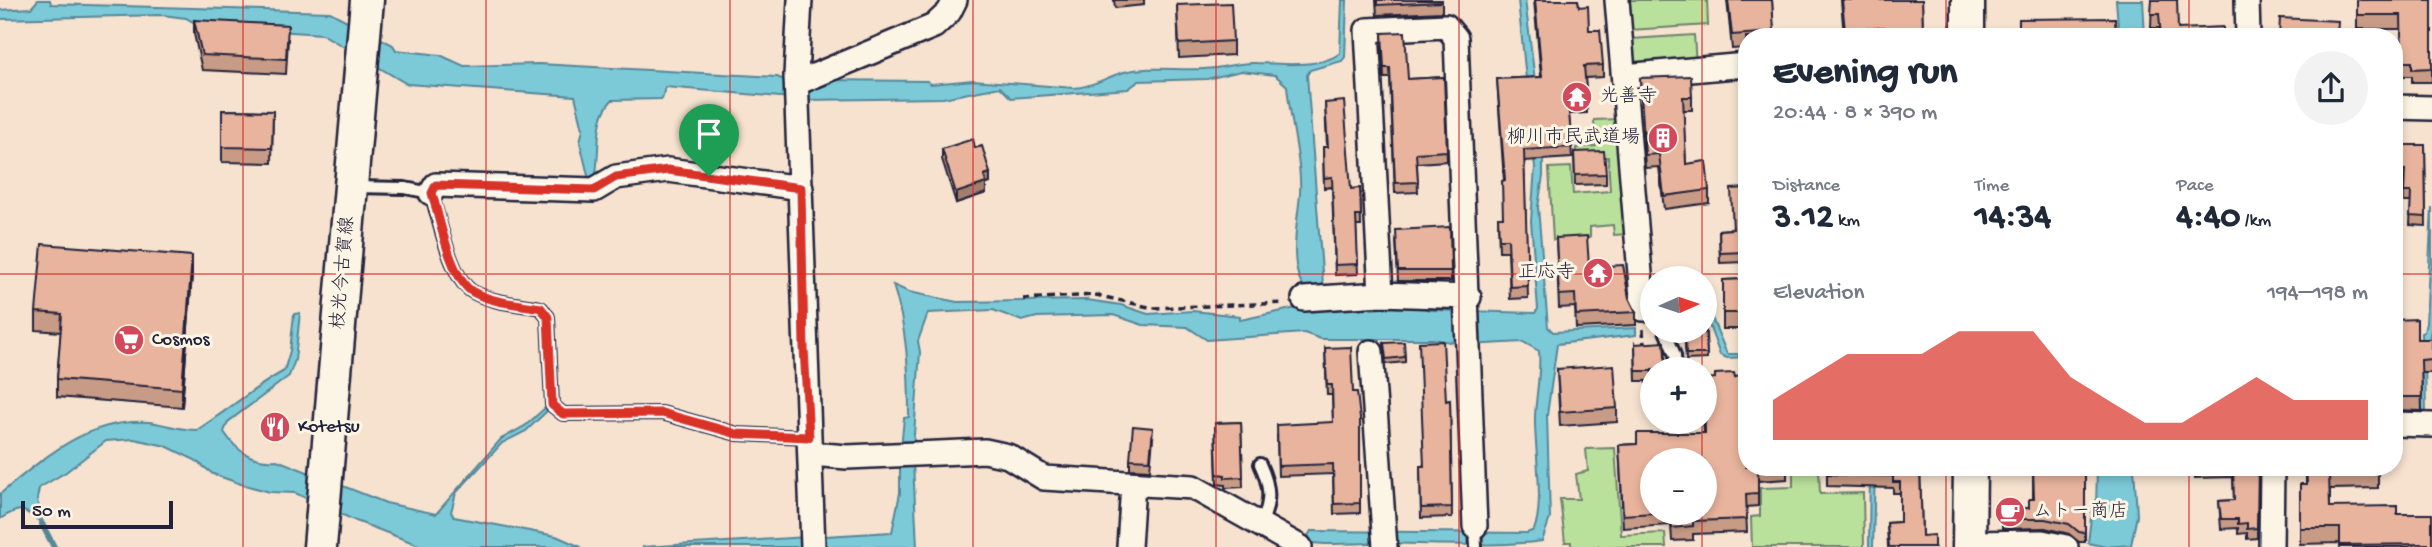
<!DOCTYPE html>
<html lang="en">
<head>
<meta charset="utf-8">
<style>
	body { margin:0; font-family:"Gochi Hand","Klee One",sans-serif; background:#f2f2f3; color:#1f2937; height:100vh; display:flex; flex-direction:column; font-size:26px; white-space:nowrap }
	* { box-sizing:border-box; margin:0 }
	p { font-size:23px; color:#747a83 }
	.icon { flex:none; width:38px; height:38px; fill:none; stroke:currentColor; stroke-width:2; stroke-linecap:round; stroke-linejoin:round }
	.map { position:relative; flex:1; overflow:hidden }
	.sheet { position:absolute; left:1738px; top:28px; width:665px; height:448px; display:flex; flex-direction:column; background:#fff; border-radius:28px; box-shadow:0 4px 10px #0003 }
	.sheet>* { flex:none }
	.needle { width:46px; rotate:87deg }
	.fabs { position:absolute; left:1640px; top:266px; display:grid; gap:14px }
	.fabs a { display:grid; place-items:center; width:77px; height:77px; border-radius:50%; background:#fff; box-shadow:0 4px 10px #0003; font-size:35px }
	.scale { position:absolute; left:21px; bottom:18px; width:152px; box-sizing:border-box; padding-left:7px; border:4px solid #22223b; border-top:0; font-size:19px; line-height:24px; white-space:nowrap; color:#22223b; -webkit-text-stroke:5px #fcf5e5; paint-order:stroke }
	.pin { position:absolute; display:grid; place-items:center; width:60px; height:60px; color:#fff; margin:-72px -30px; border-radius:50% 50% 50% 0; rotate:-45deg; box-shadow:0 0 7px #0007 }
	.pin .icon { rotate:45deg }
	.round { display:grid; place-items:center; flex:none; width:74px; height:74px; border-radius:37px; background:#f2f2f3 }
	.summary { display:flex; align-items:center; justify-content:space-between; height:119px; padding:0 35px }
	h1 { font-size:38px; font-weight:800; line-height:52px }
	.figures { display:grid; grid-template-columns:repeat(3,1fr); gap:10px; height:119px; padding:7px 35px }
	.figures div { display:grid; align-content:center }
	.figures b { font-size:35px; font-weight:800 }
	.figures small { font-size:19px; font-weight:400 }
	.figures p { font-size:19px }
	.chart { height:196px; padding:14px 35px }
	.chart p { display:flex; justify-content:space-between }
	.chart svg { width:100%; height:126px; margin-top:7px; fill:#d93025; opacity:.7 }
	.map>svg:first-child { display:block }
	.green { fill:#bae19c; stroke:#6e826c; stroke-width:2 }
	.water { fill:#7bcad8; stroke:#578799; stroke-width:2 }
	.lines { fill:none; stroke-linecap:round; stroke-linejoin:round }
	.stream { stroke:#578799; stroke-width:6 }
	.lane-casing { stroke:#22223b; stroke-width:16 }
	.street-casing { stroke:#22223b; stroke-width:28 }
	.secondary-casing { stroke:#22223b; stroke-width:37 }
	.path { stroke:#22223b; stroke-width:3.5; stroke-dasharray:7 5; stroke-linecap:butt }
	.lane { stroke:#fcf5e5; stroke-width:10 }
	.street { stroke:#fcf5e5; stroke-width:23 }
	.secondary { stroke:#fcf5e5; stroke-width:32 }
	.wall { fill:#c89b87; stroke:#22223b; stroke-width:2; fill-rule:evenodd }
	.shaded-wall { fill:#a37e6e; stroke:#22223b; stroke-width:2 }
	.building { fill:#e9b49d; stroke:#22223b; stroke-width:2 }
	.route-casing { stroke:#fff; stroke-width:14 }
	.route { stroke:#d93025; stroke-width:9 }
	.grid { fill:none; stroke:#d62828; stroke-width:2; stroke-opacity:0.55 }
	.labels { text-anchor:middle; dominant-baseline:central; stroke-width:6; stroke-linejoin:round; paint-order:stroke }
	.poi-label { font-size:19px; fill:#22223b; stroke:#fcf5e5; text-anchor:start }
	.street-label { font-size:19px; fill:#22223b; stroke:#fcf5e5 }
</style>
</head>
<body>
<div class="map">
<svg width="2432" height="547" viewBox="0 0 2432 547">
	<rect width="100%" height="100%" fill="#f6e2cf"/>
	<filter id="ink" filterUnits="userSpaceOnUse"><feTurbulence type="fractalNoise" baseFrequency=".0143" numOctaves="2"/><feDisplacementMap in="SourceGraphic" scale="14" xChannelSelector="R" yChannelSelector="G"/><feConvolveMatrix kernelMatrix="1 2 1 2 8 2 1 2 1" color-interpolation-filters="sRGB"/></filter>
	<g filter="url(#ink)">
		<path class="green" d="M 1629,0 L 1707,0 L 1708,25 L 1630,30 Z
			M 1694,35 L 1696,66 L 1633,70 L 1631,39 Z
			M 1619,119 L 1627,234 L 1614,235 L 1613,225 L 1590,227 L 1590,237 L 1553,240 L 1549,168 L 1571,167 L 1573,194 L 1610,191 L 1608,157 L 1576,159 L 1576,148 L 1596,146 L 1594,120 Z
			M 1615,448 L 1621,535 L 1665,533 L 1666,547 L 1571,547 L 1571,542 L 1565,542 L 1560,499 L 1579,499 L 1576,474 L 1588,471 L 1586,449 Z
			M 1793,467 L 1819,468 L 1820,494 L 1863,493 L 1864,547 L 1752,547 L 1751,517 L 1760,516 L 1760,488 L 1793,487 Z"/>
		<path class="water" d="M 38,0 L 50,0 L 51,4 L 330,12 L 393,45 L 396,50 L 440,55 L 464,66 L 539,64 L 777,77 L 792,83 L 791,98 L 665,87 L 662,99 L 612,100 C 592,121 602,156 594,183 L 590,184 L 580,142 L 583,129 L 575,96 L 407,84 L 322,34 L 200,26 L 186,18 L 162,15 L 0,19 L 0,10 L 31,8 Z
			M 1342,0 L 1347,0 L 1345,57 L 1342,61 L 1310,70 L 1307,75 L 1323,285 L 1320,289 L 1306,289 C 1287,270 1298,219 1300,194 C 1302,162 1290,120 1287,86 L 1275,75 L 1241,71 L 1207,79 L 1139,81 L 1128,89 L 1011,98 L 1000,87 L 943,98 L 806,100 L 806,84 L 821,80 L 927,81 L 931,84 L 973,80 L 1074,88 C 1093,87 1106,77 1124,72 C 1153,65 1185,72 1215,68 C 1229,66 1243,62 1257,63 C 1279,64 1322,68 1340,53 Z
			M 1518,0 L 1525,0 L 1543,145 L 1543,176 L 1538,207 L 1548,327 L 1553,332 L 1636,328 L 1636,335 L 1557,344 L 1547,415 L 1550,518 L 1542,541 C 1501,547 1423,544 1379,543 C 1351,542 1335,547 1304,542 L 1311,531 L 1527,533 L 1534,530 C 1545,502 1534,448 1535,416 C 1536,394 1541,373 1539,351 L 1523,342 L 1468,345 L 1433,339 L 1321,339 L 1304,333 L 1207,340 L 1187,327 L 1143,325 L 1113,315 L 1037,317 L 1022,321 L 993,310 L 928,313 L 918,341 L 920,352 L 913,448 L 901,448 L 904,418 L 909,417 C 909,371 907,329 893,285 L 909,292 L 957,302 L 1087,300 L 1121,305 L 1148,314 L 1193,311 L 1240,316 L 1240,320 L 1325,302 L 1362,304 L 1372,309 L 1413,305 L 1431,310 L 1535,313 L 1538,309 L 1531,221 L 1535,168 Z
			M 2116,0 L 2143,0 L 2145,37 L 2119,37 Z
			M 2432,207 L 2432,325 L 2425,359 L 2426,416 L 2422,416 L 2421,333 L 2424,332 L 2426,323 Z
			M 1705,302 L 1727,354 L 1746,354 L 1746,357 L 1727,358 L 1720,355 L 1705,314 Z
			M 300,313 L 295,360 L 289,376 L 228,422 L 224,432 C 237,452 253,462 277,460 L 386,503 L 436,514 L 501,439 L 525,426 L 545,408 L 547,411 L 526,431 L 502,443 L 456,493 L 451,512 L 454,517 L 556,536 L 581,547 L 424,547 L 356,521 L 295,493 L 270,492 L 241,484 L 213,474 L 195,460 L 166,446 L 134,439 L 106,441 L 66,472 L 39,488 L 37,500 L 43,523 C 23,512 26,503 0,519 L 0,494 C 45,457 87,418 149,422 C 165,424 181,430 197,430 C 227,411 253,388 284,371 L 290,351 L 294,314 Z
			M 913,462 L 917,547 L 642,547 L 892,532 L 900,493 L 900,463 Z
			M 1870,467 L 1875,467 L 1873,547 L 1869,547 Z
			M 2097,467 L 2134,467 L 2137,515 L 2131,545 L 2106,547 L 2088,543 L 2092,509 L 2096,509 Z"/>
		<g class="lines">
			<path class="stream" d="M 42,524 L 54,547"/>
			<g class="lane-casing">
				<path id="lane" d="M 354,187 L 405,188 L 431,193 C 439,218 451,280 473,292 C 493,303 519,304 541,308 L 548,317 L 552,405 L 563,414 L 662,413 L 737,434 L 809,437
					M 1665,331 L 1675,355 L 1676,369
					M 1260,464 C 1271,488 1271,501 1261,525
					M 1475,526 L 1476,547"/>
			</g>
			<g class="street-casing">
				<path id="street" d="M 800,0 L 796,75 L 813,547
					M 1617,0 L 1643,309
					M 2247,0 L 2248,37
					M 796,75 L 804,80 L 934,26 L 949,12 L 955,0
					M 1624,76 L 1746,65
					M 2394,107 L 2432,108
					M 431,193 L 436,185 L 594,190 L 616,177 L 668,170 L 801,188
					M 1381,294 L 1367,30 L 1446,26 L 1456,38 L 1475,526
					M 1304,299 L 1381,294 L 1469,297
					M 1371,352 L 1385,547
					M 2394,424 L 2432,425
					M 811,454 L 847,457 L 985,451 L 1008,456 L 1044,478 L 1193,487 L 1300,547
					M 1969,543 L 2042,542 L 2066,547
					M 1129,547 L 1133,484
					M 2271,547 L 2272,467"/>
			</g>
			<g class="secondary-casing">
				<path id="secondary" d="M 1968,37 L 1968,0
					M 320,547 L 367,0
					M 1969,547 L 1970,467"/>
			</g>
			<path class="path" d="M 1023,299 L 1096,295 L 1153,308 L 1285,303
				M 1643,329 L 1644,345
				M 1646,377 L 1647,395"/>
			<use href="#lane" class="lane"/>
			<use href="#street" class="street"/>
			<use href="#secondary" class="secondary"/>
		</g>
		<path class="wall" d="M 1114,0 L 1144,0 L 1144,5 L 1115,8 Z
			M 1376,0 L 1442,0 L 1442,12 L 1377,15 Z
			M 1534,0 L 1578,0 L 1579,7 L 1603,65 L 1603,77 L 1585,78 L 1587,113 L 1569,114 L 1572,158 L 1524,161 L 1528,298 L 1510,299 L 1508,251 L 1499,251 L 1498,217 L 1503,217 L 1504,181 L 1497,79 L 1541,77 Z
			M 1727,0 L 1772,0 L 1774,37 L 1746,37 L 1746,48 L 1732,49 Z
			M 1841,0 L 1922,0 L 1923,37 L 1844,37 Z
			M 2152,0 L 2178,29 L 2223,37 L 2160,37 L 2159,28 L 2151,28 Z
			M 2357,0 L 2432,0 L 2432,82 L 2412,82 L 2412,76 L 2402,76 L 2401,29 L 2357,29 Z
			M 1177,5 L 1233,41 L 1233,55 L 1179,58 Z
			M 194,20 L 288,39 L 286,74 L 202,70 L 194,34 Z
			M 1382,33 L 1408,79 L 1444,77 L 1447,161 L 1417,163 L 1418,192 L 1395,193 L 1390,78 L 1384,78 Z
			M 1640,78 L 1692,97 L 1692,110 L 1683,110 L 1686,164 L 1709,190 L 1709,203 L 1664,209 L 1659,167 L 1645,168 Z
			M 1325,103 L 1351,189 L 1360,188 L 1361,226 L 1356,226 L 1358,274 L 1335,275 L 1332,187 L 1324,188 L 1323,147 L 1327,147 Z
			M 222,110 L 273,111 L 272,163 L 222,162 Z
			M 2394,124 L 2400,145 L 2425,145 L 2426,226 L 2410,225 L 2411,202 L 2404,202 L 2404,179 L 2394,179 Z
			M 975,148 L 990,183 L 986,184 L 986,193 L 956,203 L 942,159 L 942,149 Z
			M 1574,152 L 1606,174 L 1606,184 L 1575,185 Z
			M 1746,188 L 1746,262 L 1720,263 L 1719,230 L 1732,229 Z
			M 1450,227 L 1451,281 L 1398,281 L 1396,240 Z
			M 1556,238 L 1589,267 L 1629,298 L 1636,312 L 1636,325 L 1576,328 L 1575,307 L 1559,308 Z
			M 192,274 L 182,407 L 57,397 L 57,379 L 61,332 L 36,330 L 36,312 Z
			M 1746,279 L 1746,329 L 1723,329 L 1723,280 Z
			M 1705,312 L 1707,359 L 1686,360 L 1684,331 Z
			M 2394,320 L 2417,339 L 2432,339 L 2432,373 L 2421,373 L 2422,411 L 2394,410 Z
			M 1384,343 L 1405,357 L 1405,362 L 1386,364 Z
			M 1635,344 L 1652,369 L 1652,381 L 1636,381 Z
			M 1325,348 L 1353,392 L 1360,419 L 1360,513 L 1334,514 L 1333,474 L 1278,476 L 1277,435 L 1333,422 L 1332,395 L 1327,395 Z
			M 1557,369 L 1617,408 L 1617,422 L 1560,426 Z
			M 1450,400 L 1452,517 L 1421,518 L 1420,466 L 1423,466 L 1446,401 Z
			M 1241,422 L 1243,487 L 1225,488 L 1225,485 L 1217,484 L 1215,423 Z
			M 1703,422 L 1704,422 L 1746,467 L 1787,467 L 1787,479 L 1758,481 L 1758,506 L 1746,507 L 1747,532 L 1693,534 L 1693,540 L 1672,541 L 1671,525 L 1623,528 L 1619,445 L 1637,444 L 1637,433 L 1704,433 ZM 1704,460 L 1704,513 L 1652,513 Z
			M 1153,438 L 1150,470 L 1130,469 L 1130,459 Z
			M 1827,467 L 1920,467 L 1922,536 L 1934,547 L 1888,547 L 1887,523 L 1900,522 L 1900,493 L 1893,493 L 1893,488 L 1827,486 Z
			M 2007,467 L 2085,467 L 2085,542 L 2079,542 L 2069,534 L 2045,528 L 2002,529 L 2002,510 L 2029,508 L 2033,499 L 2033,474 L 2007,473 Z
			M 2195,467 L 2258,467 L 2257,538 L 2247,539 L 2247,533 L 2238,534 L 2238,528 L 2221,529 L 2219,501 L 2234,500 L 2233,477 L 2195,478 Z
			M 2306,467 L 2378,467 L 2378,488 L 2330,489 L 2330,507 L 2397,514 L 2432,547 L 2340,547 L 2340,543 L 2300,544 L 2300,484 L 2306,484 Z"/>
		<path class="shaded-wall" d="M 990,173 L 990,183 L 986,184 L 986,193 L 956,203 L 956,193 L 984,175 Z
			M 192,256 L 192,274 L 182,407 L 182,389 Z"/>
		<path class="building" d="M 1377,0 L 1442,0 L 1442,2 L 1377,5 Z
			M 1535,0 L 1578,0 L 1579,7 L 1588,6 L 1589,30 L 1600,30 L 1603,65 L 1584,66 L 1587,101 L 1568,102 L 1572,147 L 1524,150 L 1528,286 L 1510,287 L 1508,239 L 1499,239 L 1498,217 L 1503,217 L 1502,181 L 1505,180 L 1497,79 L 1542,77 Z
			M 1728,0 L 1772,0 L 1774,32 L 1732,35 Z
			M 1842,0 L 1922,0 L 1923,31 L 1885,33 L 1884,27 L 1845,31 Z
			M 2152,0 L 2177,0 L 2178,29 L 2223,27 L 2223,37 L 2161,37 L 2159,14 L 2151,14 Z
			M 2357,0 L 2432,0 L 2432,68 L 2412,69 L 2412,62 L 2402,62 L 2401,15 L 2357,15 Z
			M 1231,3 L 1233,41 L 1179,44 L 1177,5 Z
			M 2115,18 L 2116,37 L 2019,37 L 2019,19 Z
			M 2280,18 L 2338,21 L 2337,37 L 2279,37 Z
			M 194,20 L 288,25 L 286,59 L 202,55 Z
			M 1405,32 L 1408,79 L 1444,77 L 1447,151 L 1416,153 L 1418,182 L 1395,183 L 1390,68 L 1384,68 L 1382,33 Z
			M 1691,76 L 1692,97 L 1683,97 L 1686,164 L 1706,161 L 1709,190 L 1664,196 L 1659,154 L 1645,155 L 1640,78 Z
			M 1344,101 L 1351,189 L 1360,188 L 1361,216 L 1356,216 L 1358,264 L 1335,265 L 1332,177 L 1324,178 L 1323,147 L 1328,147 L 1325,103 Z
			M 222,110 L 273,111 L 272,148 L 222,147 Z
			M 2394,124 L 2399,124 L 2400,145 L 2425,145 L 2426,217 L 2410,216 L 2411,192 L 2404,192 L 2405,170 L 2394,169 Z
			M 973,139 L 975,148 L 982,146 L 990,173 L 984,175 L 986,183 L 956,193 L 942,149 Z
			M 1604,151 L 1606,174 L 1575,175 L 1574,152 Z
			M 1746,188 L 1746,252 L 1720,253 L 1719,230 L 1733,229 L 1731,189 Z
			M 1450,227 L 1451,271 L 1398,271 L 1396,230 Z
			M 1587,236 L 1589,267 L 1623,265 L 1629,298 L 1636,312 L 1576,315 L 1575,294 L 1559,295 L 1556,238 Z
			M 42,244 L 192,256 L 182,389 L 57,379 L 62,314 L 36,312 Z
			M 1746,279 L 1746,313 L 1723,313 L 1723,280 Z
			M 1704,312 L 1707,354 L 1686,354 L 1685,331 L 1704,331 Z
			M 2417,319 L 2417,339 L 2432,339 L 2432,359 L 2421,360 L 2422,397 L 2394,397 L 2394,320 Z
			M 1443,341 L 1446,401 L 1450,400 L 1452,507 L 1421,508 L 1420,466 L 1424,466 L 1419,342 Z
			M 1404,342 L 1405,357 L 1386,359 L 1384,343 Z
			M 1664,342 L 1666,369 L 1652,369 L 1652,371 L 1636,371 L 1635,344 Z
			M 1351,347 L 1353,392 L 1357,392 L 1360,419 L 1360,503 L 1334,504 L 1333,464 L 1278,466 L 1277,425 L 1333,422 L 1332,385 L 1327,385 L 1325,348 Z
			M 1614,365 L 1617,408 L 1560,412 L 1557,369 Z
			M 1734,373 L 1735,377 L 1741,376 L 1744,424 L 1746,423 L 1746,467 L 1769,467 L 1758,468 L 1758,493 L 1746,494 L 1747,519 L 1693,521 L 1693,526 L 1672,528 L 1671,513 L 1704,513 L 1704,460 L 1652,460 L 1652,513 L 1654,513 L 1623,515 L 1619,445 L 1637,444 L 1637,433 L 1705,433 L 1704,379 L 1715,378 L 1715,374 Z
			M 1241,422 L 1243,477 L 1225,478 L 1225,475 L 1217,474 L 1215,423 Z
			M 1133,426 L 1153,428 L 1150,460 L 1130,459 Z
			M 1827,467 L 1920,467 L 1922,536 L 1934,535 L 1934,547 L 1889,547 L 1887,523 L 1900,522 L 1900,482 L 1893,482 L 1893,476 L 1827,474 Z
			M 2033,467 L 2085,467 L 2085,533 L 2079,532 L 2069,524 L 2045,519 L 2002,519 L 2002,510 L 2029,508 L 2029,499 L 2034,499 Z
			M 2195,467 L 2258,467 L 2257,528 L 2247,529 L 2247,523 L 2238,524 L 2238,519 L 2221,519 L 2219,501 L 2234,500 L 2233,468 L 2195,469 Z
			M 2306,467 L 2378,467 L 2378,473 L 2329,474 L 2330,507 L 2397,506 L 2397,514 L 2432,514 L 2432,547 L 2428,547 L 2428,544 L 2340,545 L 2340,528 L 2300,528 L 2300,484 L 2307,484 Z"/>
	</g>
	<g class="lines" filter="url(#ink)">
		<g class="route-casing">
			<path id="route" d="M 668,170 L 801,188 L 804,348 L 809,437 L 737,434 L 662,413 L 563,414 L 552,405 L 548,317 L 541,308 C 519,304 493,303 473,292 C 451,280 439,217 432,193 L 436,185 L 594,190 L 616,177 Z"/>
		</g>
		<use href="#route" class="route"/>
	</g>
	<path class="grid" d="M 243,0 L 243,547M 486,0 L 486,547M 730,0 L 730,547M 973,0 L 973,547M 1216,0 L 1216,547M 1459,0 L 1459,547M 1702,0 L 1702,278M 1946,0 L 1946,37M 2189,0 L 2189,37M 0,274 L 1746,274M 2394,274 L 2432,274M 1702,331 L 1702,369M 1702,422 L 1702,460M 1946,467 L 1946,547M 2189,467 L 2189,547M 1702,513 L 1702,547"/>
	<defs>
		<g id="temple-disc" transform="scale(1.575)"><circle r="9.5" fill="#d1495b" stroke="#fcf5e5"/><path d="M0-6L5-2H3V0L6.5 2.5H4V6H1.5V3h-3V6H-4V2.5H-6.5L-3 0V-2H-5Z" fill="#fff"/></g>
		<g id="building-disc" transform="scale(1.575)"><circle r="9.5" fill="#d1495b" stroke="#fcf5e5"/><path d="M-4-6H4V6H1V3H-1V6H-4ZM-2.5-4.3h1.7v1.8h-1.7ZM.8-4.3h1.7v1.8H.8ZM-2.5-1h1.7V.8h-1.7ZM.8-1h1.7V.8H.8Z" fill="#fff"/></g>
		<g id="supermarket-disc" transform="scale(1.575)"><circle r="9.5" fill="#d1495b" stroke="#fcf5e5"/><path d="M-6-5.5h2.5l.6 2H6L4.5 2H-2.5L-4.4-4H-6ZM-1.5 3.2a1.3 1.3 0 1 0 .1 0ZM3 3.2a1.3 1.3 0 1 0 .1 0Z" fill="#fff"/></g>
		<g id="restaurant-disc" transform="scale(1.575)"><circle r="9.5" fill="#d1495b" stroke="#fcf5e5"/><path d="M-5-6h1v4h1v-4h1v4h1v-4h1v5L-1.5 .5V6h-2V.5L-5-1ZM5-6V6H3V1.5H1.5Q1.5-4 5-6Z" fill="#fff"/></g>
		<g id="cafe-disc" transform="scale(1.575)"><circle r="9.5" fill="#d1495b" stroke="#fcf5e5"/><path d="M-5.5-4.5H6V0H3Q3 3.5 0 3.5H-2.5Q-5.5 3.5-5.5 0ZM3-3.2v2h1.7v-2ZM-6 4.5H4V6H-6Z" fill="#fff"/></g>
	</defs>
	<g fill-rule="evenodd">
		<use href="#temple-disc" x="1577" y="97"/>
		<use href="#building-disc" x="1663" y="138"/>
		<use href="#temple-disc" x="1598" y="273"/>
		<use href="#supermarket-disc" x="129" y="340"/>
		<use href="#restaurant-disc" x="275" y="427"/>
		<use href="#cafe-disc" x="2010" y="512"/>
	</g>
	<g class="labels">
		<g class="poi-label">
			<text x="1600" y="97">光善寺</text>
			<text x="1640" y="138" text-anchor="end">柳川市民武道場</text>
			<text x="1575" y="273" text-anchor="end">正応寺</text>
			<text x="152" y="340">Cosmos</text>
			<text x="298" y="427">Kotetsu</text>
			<text x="2033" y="512">ムトー商店</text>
		</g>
		<g class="street-label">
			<text transform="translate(344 273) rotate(-85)">枝光今古賀線</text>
		</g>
	</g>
</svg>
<div class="fabs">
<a><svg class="needle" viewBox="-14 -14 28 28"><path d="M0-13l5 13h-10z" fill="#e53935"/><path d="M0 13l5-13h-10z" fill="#747a83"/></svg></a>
<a>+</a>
<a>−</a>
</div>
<div class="scale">50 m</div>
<div class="pin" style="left:709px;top:176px;background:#1e9e55"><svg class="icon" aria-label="arrive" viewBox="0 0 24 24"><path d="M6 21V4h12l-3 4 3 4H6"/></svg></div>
<section class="sheet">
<div class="summary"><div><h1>Evening run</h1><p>20:44 · 8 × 390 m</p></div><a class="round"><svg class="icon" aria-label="share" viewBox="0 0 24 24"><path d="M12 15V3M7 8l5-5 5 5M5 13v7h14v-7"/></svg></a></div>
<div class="figures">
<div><p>Distance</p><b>3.12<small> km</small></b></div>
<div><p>Time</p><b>14:34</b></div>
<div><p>Pace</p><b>4:40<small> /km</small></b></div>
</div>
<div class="chart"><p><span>Elevation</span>194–198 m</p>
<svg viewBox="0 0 160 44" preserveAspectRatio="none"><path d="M0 44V30L10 22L20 14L30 14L40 14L50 6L60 6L70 6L80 22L90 30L100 38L110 38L120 30L130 22L140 30L150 30L160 30V44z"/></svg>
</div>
</section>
</div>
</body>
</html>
